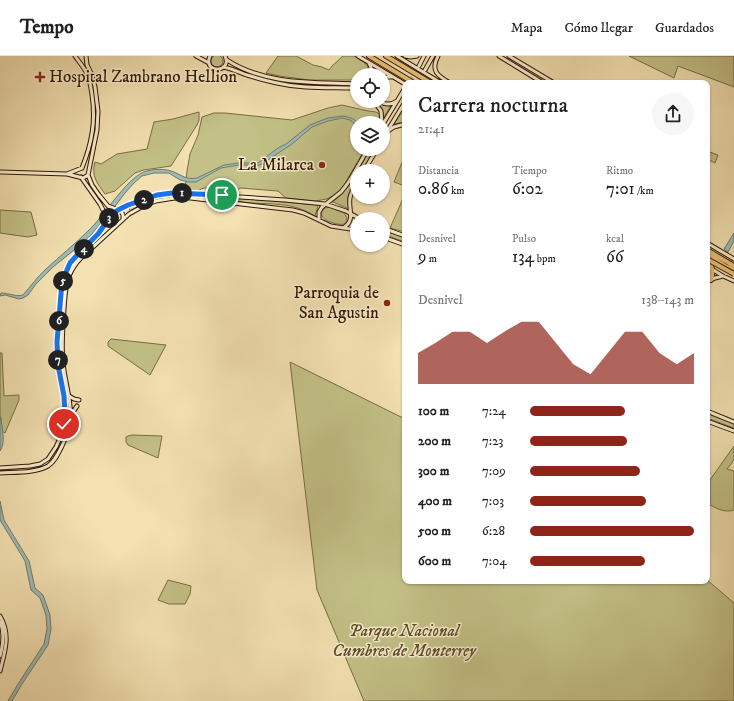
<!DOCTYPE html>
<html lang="es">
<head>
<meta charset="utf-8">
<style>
	body { margin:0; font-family:"IM FELL DW Pica",serif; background:#f6f6f6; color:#202124; height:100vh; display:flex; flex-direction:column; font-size:15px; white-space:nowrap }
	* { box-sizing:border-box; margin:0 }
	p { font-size:13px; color:#757577 }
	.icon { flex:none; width:22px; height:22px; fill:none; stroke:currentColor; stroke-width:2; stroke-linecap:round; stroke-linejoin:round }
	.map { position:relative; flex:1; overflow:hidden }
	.side { position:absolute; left:402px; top:24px; width:308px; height:504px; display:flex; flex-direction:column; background:#fff; border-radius:8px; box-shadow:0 1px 3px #0004 }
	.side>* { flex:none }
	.tools { position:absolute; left:350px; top:12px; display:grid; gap:8px }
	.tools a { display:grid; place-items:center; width:40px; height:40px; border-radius:50%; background:#fff; box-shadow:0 1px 3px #0004; font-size:20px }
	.pin { position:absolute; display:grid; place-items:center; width:34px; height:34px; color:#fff; margin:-17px; border:2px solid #fff; border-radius:50%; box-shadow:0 1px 4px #0007 }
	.km { position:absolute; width:20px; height:20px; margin:-10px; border-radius:50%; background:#222; color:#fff; font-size:11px; line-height:20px; text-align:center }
	.round { display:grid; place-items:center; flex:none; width:42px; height:42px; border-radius:21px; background:#f6f6f6 }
	.summary { display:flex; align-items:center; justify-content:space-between; height:68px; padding:0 16px }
	h1 { font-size:22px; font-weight:600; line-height:30px }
	.stats { display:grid; grid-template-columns:repeat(3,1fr); gap:6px; height:68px; padding:4px 16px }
	.stats div { display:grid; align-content:center }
	.stats b { font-size:17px; font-weight:600 }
	.stats small { font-size:11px; font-weight:400 }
	.stats p { font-size:11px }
	.chart { height:112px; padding:8px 16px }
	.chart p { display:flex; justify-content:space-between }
	.chart svg { width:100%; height:72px; margin-top:4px; fill:#8f2418; opacity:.7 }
	ul { padding:0 16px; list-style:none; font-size:13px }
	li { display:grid; grid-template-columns:64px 48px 1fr; align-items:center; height:30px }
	li i { height:10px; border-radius:5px; background:#8f2418 }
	header { display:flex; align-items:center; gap:24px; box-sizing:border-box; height:56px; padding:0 20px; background:#fff; border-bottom:1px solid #e0e0e0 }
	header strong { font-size:19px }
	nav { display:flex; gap:22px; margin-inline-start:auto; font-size:14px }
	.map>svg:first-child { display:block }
	.green { fill:#c3c187; stroke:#7a6c44 }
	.water { fill:#9ebbb5; stroke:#727a6d }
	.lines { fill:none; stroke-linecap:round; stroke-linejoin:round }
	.secondary-tunnel { stroke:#ccb98e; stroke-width:3; stroke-dasharray:3 1.5; stroke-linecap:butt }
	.secondary-casing { stroke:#311800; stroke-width:5 }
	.highway-casing { stroke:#311800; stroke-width:6 }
	.secondary { stroke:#f7eccd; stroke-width:3 }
	.highway { stroke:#eac079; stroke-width:4 }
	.highway-bridge-casing { stroke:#311800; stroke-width:6; stroke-linecap:butt }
	.highway-bridge { stroke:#eac079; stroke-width:4 }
	.route-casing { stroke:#fff; stroke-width:8 }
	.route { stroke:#1a73e8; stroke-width:5 }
	.poi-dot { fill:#8f2418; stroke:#f7eccd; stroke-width:1.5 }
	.labels { text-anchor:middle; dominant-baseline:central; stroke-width:3; stroke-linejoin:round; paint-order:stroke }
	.poi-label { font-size:17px; fill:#311800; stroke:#f7eccd; text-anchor:end }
	.park-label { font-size:17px; font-style:italic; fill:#5d4b28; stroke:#f7eccd }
</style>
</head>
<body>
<header>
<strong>Tempo</strong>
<nav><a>Mapa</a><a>Cómo llegar</a><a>Guardados</a></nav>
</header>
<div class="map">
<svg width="734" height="645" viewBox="0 0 734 645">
	<rect width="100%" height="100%" fill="#f3e1b2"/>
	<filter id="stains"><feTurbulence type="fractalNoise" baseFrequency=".005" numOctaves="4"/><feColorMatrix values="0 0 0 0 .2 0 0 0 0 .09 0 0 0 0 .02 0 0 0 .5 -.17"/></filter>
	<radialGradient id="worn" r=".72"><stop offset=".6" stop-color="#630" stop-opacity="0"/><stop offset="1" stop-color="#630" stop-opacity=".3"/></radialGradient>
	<path class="green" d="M211 5a6 6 0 1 1 12 0a6 6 0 1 1-12 0Z
		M 278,0 L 296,0 L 313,9 L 322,11 L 329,14 L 332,10 L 343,0 C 346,0 350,0 353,0 C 361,1 370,10 369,19 L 357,19 L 357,24 L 309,24 L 279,20 L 266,17 Z
		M 629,0 L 734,0 L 734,31 L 678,10 L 674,22 Z
		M 376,45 L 392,48 L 384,61 L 382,53 Z
		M 342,49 L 368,55 L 376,56 L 380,58 L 380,67 L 357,67 L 357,93 L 365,93 L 343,131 L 338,137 L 327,143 L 315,145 L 286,142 L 278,135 L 240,132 L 237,134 L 204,132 L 201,133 L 198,135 L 185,134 L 187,115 L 190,98 L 198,79 L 202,61 L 214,57 L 225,57 L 292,64 L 328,52 Z
		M 403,54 L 405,59 L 405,66 L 394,68 Z
		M 199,56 L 199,64 L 197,69 L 171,110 L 144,114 L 135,117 L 115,135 L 105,138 C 97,127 91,120 95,106 L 101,108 L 117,98 L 147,93 L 154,66 L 173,63 Z
		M 370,93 L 375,93 L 362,115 L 357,115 L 357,123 L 350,135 L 348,140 L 348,145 L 349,153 L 333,146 L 332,146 C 348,137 361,109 370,93 Z
		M 707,95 L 718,99 L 715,107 L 707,103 Z
		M 403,104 L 405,104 L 405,130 L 394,126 Z
		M 178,138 L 262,144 L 317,149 L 318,150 L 315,160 C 309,157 304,154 298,152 C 283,147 265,148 250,147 C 224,144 193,136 168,140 C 154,142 142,147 131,155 L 129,153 L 129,152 L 131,151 L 155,142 Z
		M 405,138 L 405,176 L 390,172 Z
		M 329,151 L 344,157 L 347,162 C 346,165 347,166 344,168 C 339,170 312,163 325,152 Z
		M 0,154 L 31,156 L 37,179 L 28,181 L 0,177 Z
		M 383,174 L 405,182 L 405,186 L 383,178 Z
		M 111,283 L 166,289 L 150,319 L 108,290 L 108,286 Z
		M 0,297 L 2,297 L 4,340 L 19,339 L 19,344 L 5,377 L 2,375 L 1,363 L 0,360 Z
		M 290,306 L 405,363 L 405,525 L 707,525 L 707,524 L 734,547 L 734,645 L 364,645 L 317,534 Z
		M 708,358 L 734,368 L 734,372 L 707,362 L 707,359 Z
		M 132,379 L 162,380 L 158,402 L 128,389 L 126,386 L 126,381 L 128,380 Z
		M 734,390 L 734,404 L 727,413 L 734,415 L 734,454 C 725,457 718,453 710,449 L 710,424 Z
		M 168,524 L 191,530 L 190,538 L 185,548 L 169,548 L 158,544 Z"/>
	<path class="water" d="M 343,60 C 349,61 353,62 358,67 L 357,67 L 357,70 L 350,64 L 342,62 L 328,65 L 312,71 L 292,88 L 260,109 L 239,109 L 221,112 L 196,126 L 189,126 L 180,124 L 169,117 L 154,117 L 142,120 L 134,127 L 125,137 L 116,149 L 91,179 L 79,190 L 53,211 L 36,228 L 28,239 L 23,242 L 19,243 L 5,239 L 0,240 L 1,237 C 8,237 16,241 23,239 C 31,230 37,221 46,213 C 60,200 75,188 89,174 C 103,161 127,122 144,116 C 152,113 165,112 174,116 C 183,120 187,124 197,122 L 224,109 L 239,107 L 258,107 L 278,92 L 286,88 L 310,69 L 328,62 Z
		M 734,177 L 734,185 L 728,196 L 724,193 Z
		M 0,360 L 1,363 C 2,373 6,387 0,395 Z
		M 0,445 L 4,464 L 29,505 L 35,532 L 43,539 L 50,559 L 51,573 L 48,589 L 22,628 L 12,645 L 8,645 L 18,628 L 44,588 L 47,573 L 46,559 L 40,542 L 31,534 L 25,505 L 0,464 Z"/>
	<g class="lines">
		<path class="secondary-tunnel" d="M 408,27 L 419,10
			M 416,27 L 424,15"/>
		<g class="secondary-casing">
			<path id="secondary" d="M 75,0 C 79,6 84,11 87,18 C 90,24 91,32 92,39 C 96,65 92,87 82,112
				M 86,0 L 87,9 L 92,19 L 95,31 L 98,55 L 97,74 L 88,119 L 92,129 L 99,139 L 108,150 L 121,155 L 123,159 L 123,163
				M 196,0 L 209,7
				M 210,0 C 202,18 233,17 225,0
				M 358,0 L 405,28
				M 397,0 L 441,27
				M 405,0 L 411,1 L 417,0
				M 438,0 C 430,15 438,20 450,27
				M 499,0 L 543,27
				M 509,0 L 554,27
				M 227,4 C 265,29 313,26 357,28
				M 369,7 L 372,14 L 372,19
				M 419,10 L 424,0
				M 224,11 C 232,13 239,16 247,19 C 257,22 267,25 277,27 C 303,33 330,31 357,32
				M 425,14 L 433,0
				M 379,19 L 386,17
				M 383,21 L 391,21
				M 374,45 L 381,55 L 382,67
				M 379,45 C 385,49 391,49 397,45
				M 404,48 L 405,56
				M 383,68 L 405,32
				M 388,75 L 394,71 L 405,68
				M 383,82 L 405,46
				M 364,115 L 377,93
				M 0,116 L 67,118 L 83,122 L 85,121 L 88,119
				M 67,118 L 82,112
				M 81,121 L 100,148 L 108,164 L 110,166 L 116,169
				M 319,164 L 319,156 L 322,151 L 341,136 L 348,127 L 368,93
				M 343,172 C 356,165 348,153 350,142 C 351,136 354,131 357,126
				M 383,172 L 405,180
				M 383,181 L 405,189
				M 707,187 L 734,203
				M 707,210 L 723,220 L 734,225
				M 707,226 L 715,222 L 723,220
				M 69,340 L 74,343 L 79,344
				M 707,355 L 734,366
				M 65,358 L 67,358 L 68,360 L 67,377
				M 71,359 L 77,350
				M 707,365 L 734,375
				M 0,412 L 30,410 L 40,408 L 48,403 L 56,391 L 60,382 L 64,368 L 65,358 L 64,340 L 58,309 L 57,287 L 62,226 L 67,213 L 73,204 L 97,180 L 108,164 L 118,154 L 128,149 L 157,139 L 179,137 L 285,144 L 325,148 L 346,155 L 360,163
				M 0,417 C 14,416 36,417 48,410 C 55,405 58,398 62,390 C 78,357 67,341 63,307 C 61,289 63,271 64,253 C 65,242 65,230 69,220 C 72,213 76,207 81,202 L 129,158 L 145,149 L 156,145 L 168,143 L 182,141 L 293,154 L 304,157 L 331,170 L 357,174
				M 0,560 C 11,579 5,595 0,615
				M 0,566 C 5,577 3,589 0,600"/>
		</g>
		<g class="highway-casing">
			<path id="highway" d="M 369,0 L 414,27
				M 386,0 L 431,27
				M 707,194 L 734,210
				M 707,198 L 725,210 L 734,214
				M 709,202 C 711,209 714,216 711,224"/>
		</g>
		<use href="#secondary" class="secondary"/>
		<use href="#highway" class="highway"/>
		<g class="highway-bridge-casing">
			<path id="highway-bridge" d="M 707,203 L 734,218"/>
		</g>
		<use href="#highway-bridge" class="highway-bridge"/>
	</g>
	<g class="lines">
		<g class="route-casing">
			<path id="route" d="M 64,368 L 65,358 L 64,340 L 58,309 L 57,286 L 62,226 L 67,214 L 70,207 L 78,198 L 98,178 L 112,158 L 118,154 L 128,149 L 157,139 L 172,137 L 222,139"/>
		</g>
		<use href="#route" class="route"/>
	</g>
	<g class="poi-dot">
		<path d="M38 15h4v4h4v4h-4v4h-4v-4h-4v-4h4z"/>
		<circle cx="322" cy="109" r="4"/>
		<circle cx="387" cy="247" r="4"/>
	</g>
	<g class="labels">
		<g class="poi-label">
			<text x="49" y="21" text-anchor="start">Hospital Zambrano Hellion</text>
			<text x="314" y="109">La Milarca</text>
			<text x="379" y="237">Parroquia de<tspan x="379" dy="20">San Agustin</tspan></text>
		</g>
		<g class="park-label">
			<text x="404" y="575">Parque Nacional<tspan x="404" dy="20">Cumbres de Monterrey</tspan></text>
		</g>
	</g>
	<rect width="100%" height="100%" filter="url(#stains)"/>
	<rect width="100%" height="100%" fill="url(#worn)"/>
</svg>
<div class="tools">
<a><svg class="icon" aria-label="locate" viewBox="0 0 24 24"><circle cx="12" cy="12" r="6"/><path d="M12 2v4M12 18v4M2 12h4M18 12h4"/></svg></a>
<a><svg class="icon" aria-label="layers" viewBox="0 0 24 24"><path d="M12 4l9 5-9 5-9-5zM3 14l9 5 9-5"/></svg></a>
<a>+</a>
<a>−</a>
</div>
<div class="pin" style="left:222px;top:139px;background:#1e9e55"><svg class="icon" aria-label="arrive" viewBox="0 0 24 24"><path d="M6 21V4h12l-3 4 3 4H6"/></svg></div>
<div class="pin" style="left:64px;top:368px;background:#d93025"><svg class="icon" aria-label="check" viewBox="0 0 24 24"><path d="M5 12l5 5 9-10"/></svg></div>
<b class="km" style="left:182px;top:137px">1</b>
<b class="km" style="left:144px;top:144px">2</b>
<b class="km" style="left:109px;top:162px">3</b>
<b class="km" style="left:84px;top:193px">4</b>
<b class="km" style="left:63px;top:225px">5</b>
<b class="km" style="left:59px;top:265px">6</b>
<b class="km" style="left:58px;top:304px">7</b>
<section class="side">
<div class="summary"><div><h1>Carrera nocturna</h1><p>21:41</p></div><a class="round"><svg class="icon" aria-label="share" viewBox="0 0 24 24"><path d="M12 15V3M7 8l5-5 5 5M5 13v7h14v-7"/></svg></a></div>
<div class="stats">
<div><p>Distancia</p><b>0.86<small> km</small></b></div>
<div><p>Tiempo</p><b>6:02</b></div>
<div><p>Ritmo</p><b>7:01<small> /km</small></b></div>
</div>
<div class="stats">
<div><p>Desnivel</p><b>9<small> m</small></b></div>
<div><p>Pulso</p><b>134<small> bpm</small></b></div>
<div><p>kcal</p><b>66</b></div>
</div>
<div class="chart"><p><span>Desnivel</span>138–143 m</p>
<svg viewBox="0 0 160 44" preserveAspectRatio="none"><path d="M0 44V25L10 19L20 12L30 12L40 19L50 12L60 6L70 6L80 19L90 32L100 38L110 25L120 12L130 12L140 25L150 32L160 25V44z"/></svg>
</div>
<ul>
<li><b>100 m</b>7:24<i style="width:58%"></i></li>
<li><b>200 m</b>7:23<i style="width:59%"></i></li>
<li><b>300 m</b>7:09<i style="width:67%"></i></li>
<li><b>400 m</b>7:03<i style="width:71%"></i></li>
<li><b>500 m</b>6:28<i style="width:100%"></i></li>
<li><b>600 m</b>7:04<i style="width:70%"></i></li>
</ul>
</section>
</div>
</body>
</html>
